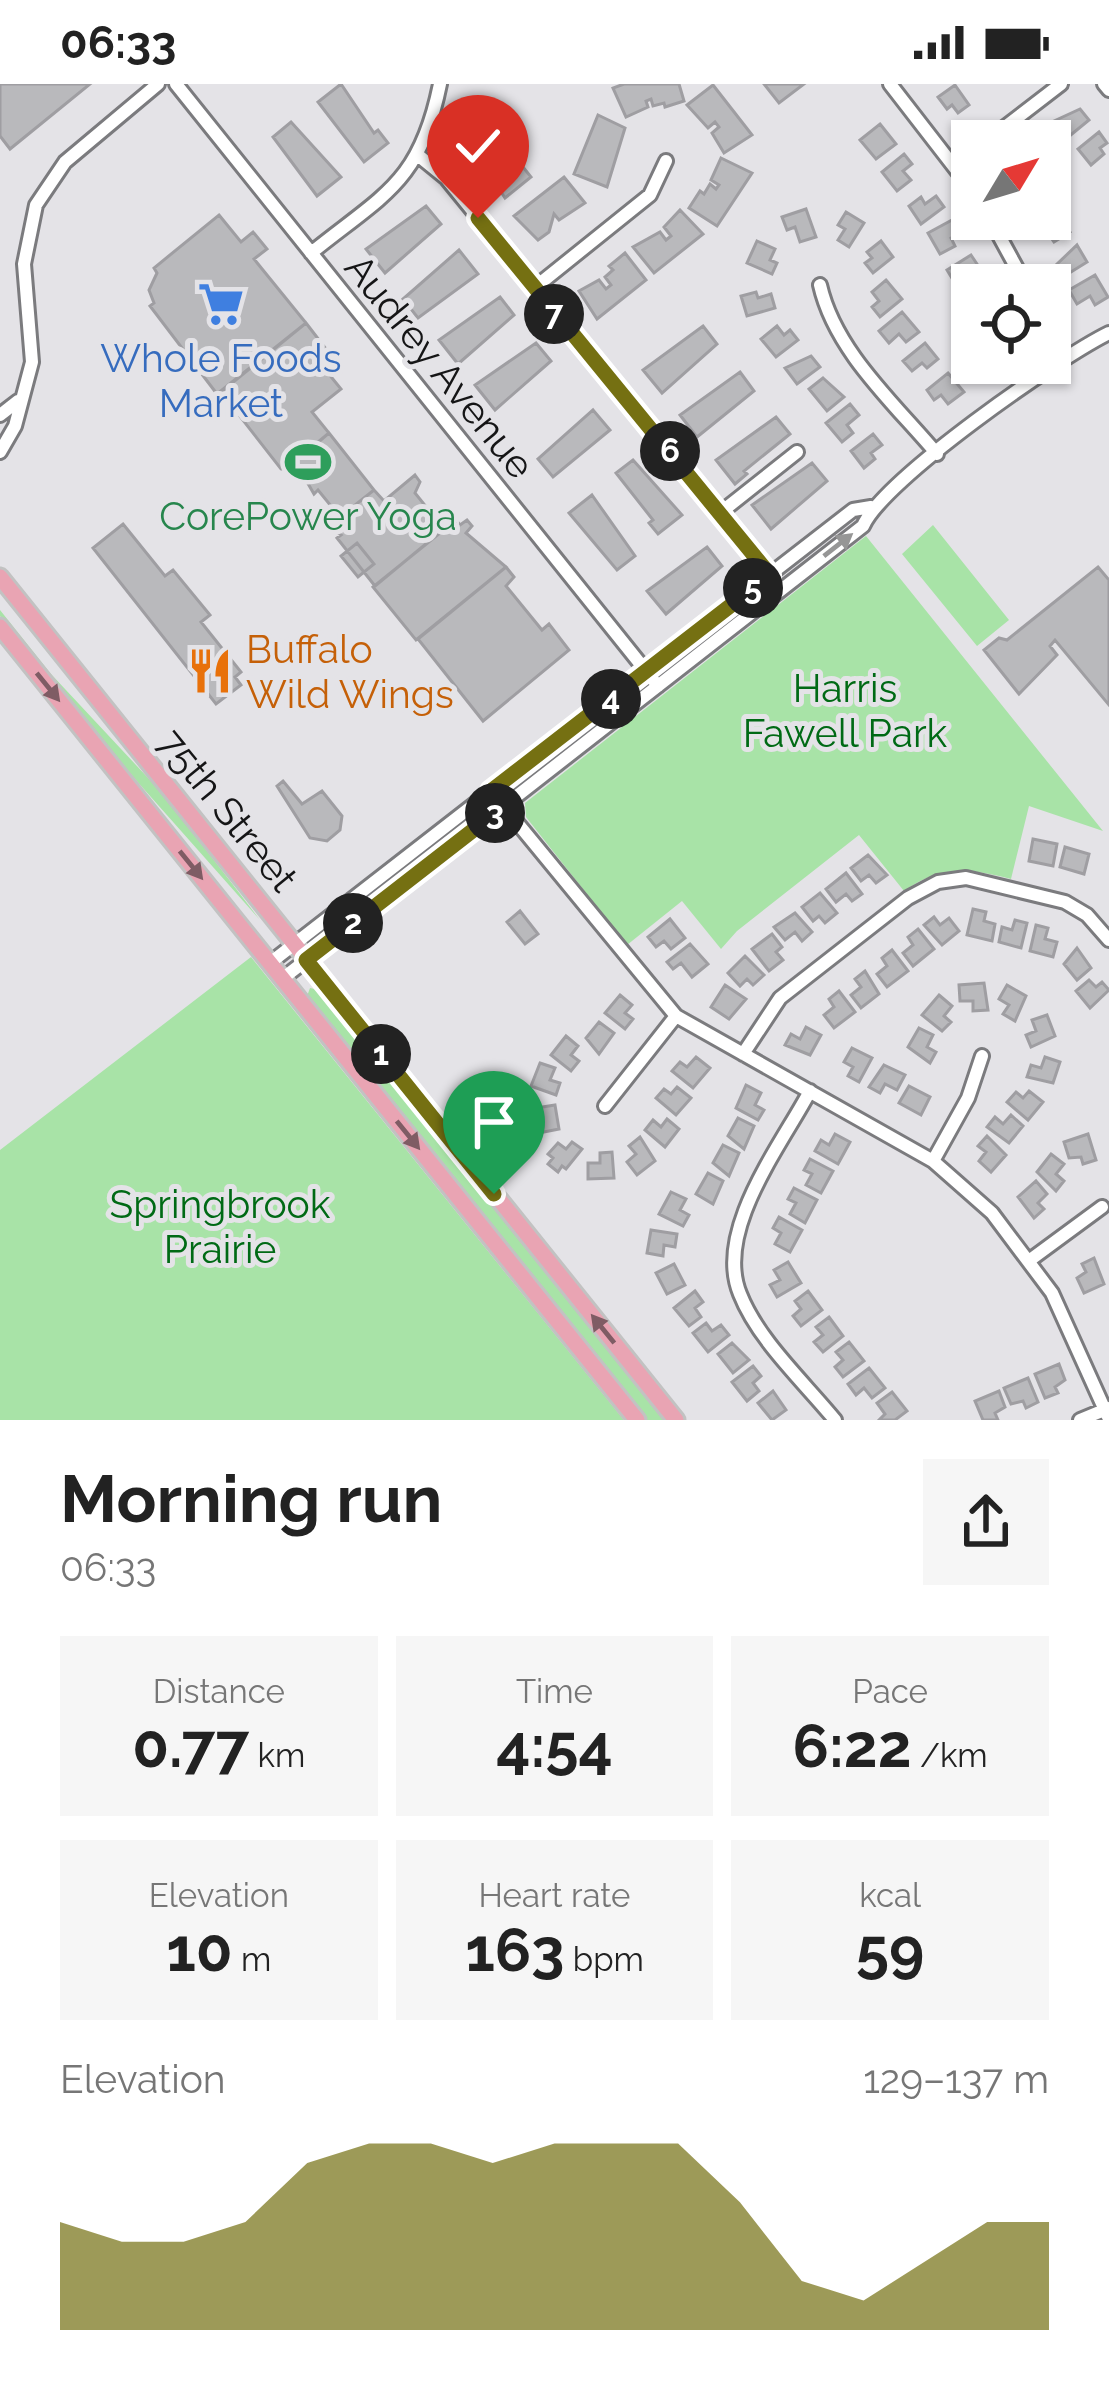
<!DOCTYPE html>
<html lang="en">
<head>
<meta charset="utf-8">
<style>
	body { margin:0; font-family:Raleway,sans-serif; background:#f6f6f6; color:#222; height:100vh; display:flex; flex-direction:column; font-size:45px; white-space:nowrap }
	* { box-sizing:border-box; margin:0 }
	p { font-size:39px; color:#767676 }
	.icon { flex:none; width:66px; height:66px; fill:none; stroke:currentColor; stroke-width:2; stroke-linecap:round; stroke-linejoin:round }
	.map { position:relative; height:1336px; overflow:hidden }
	.panel { display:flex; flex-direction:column; background:#fff; flex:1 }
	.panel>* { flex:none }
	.needle { width:78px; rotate:52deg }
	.controls { position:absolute; left:951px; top:36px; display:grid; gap:24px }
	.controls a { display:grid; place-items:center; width:120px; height:120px; border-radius:0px; background:#fff; box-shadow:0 3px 9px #0004; font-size:60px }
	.pin { position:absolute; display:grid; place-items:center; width:102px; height:102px; color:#fff; margin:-123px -51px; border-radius:50% 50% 50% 0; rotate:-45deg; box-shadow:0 0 12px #0007 }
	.pin .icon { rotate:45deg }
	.km { position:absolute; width:60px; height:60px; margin:-30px; border-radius:50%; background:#222; color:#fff; font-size:33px; line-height:60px; text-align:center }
	.round { display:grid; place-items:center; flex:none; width:126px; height:126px; border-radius:0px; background:#f6f6f6 }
	.summary { display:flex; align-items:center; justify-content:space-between; height:204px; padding:0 60px }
	h1 { font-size:66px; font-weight:700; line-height:90px }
	.figures { display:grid; grid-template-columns:repeat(3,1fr); gap:18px; height:204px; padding:12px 60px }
	.figures div { display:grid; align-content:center; border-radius:0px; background:#f6f6f6; text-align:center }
	.figures b { font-size:60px; font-weight:700 }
	.figures small { font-size:33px; font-weight:400 }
	.figures p { font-size:33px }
	.chart { height:336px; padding:24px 60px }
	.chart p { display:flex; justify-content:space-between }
	.chart svg { width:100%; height:216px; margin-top:12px; fill:#757012; opacity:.7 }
	.status { display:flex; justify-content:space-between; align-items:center; height:84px; padding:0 60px; background:#fff; direction:ltr }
	.status svg { height:33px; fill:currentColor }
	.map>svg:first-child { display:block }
	.green { fill:#a8e3a7 }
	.building { fill:#b9b9bc; stroke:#9f9ea2; stroke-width:3 }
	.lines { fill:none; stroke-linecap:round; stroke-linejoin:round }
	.minor-casing { stroke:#7b7b7e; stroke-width:18 }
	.major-casing { stroke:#c2c2c2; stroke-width:21 }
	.minor { stroke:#fff; stroke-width:12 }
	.major { stroke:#e9a4b3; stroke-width:15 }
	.oneway { fill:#969696 }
	.oneway2 { fill:#7f5c64 }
	.route-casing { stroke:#fff; stroke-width:24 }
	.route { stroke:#757012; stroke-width:15 }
	.labels { text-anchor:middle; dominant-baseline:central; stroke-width:10; stroke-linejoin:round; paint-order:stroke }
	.shop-label { font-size:39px; fill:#366cbe; stroke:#e4e3e7 }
	.street-label { font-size:39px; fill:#151516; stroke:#e4e3e7 }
	.leisure-label { font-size:39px; fill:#27864d; stroke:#e4e3e7 }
	.food-label { font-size:39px; fill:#c56008; stroke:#e4e3e7; text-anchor:start }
	.park-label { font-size:39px; fill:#006a15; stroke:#e4e3e7 }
</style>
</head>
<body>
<div class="status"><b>06:33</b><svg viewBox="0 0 49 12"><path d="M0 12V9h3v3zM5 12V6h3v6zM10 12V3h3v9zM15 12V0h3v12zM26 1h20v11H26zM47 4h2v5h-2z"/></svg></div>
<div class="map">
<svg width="1109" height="1336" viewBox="0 0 1109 1336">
	<rect width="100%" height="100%" fill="#e4e3e7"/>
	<path class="green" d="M 933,441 L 1009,536 L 977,562 L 902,470 Z
		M 866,452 L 1103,747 L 1029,722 L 1011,795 C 970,784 940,781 904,807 L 859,751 L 737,847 L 721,865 L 682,817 L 627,861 L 526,733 L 525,719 Z
		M 0,526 L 51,590 L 164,711 L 260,836 L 111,668 L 0,532 Z
		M 251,873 L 624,1336 L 0,1336 L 0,1066 Z
		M 310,904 L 319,906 L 667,1336 L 647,1336 L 306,915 Z"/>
	<path class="building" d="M 0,0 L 90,0 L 10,65 L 0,52 Z
		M 341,0 L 374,49 L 378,46 L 388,59 L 364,78 L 318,18 Z
		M 624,0 L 679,0 L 684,17 L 665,23 L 664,19 L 653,22 L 651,15 L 646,17 L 648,23 L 626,33 L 613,4 Z
		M 764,0 L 804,0 L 779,19 Z
		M 713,1 L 752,51 L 724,69 L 712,49 L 719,43 L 715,38 L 708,44 L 687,21 Z
		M 955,1 L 969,21 L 958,29 L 952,21 L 947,25 L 938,13 Z
		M 1080,25 L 1089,36 L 1067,54 L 1054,37 Z
		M 598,31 L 625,44 L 607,103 L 574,90 Z
		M 291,38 L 341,93 L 317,112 L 273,53 Z
		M 880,40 L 896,60 L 876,75 L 860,56 Z
		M 491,43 L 531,93 L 505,114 L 487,86 L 468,67 Z
		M 1099,48 L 1107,59 L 1100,64 L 1104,70 L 1091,81 L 1078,65 Z
		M 904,70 L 912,80 L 903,87 L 911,96 L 897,107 L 882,88 Z
		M 721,74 L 752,89 L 717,142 L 689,124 L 700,107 L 704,110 L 710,100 L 716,105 L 719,101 L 711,96 Z
		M 564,93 L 585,119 L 559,136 L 554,130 L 549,148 L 538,156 L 514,132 Z
		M 936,112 L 944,123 L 921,140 L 909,122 L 921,113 L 925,120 Z
		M 426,122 L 441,140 L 385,189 L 366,165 Z
		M 806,125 L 816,153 L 800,158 L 795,143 L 787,146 L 782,133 Z
		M 680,126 L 703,150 L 654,189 L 633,163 L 660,148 L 666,156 L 671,152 L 664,143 Z
		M 846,128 L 864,139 L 849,163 L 838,156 L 845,145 L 838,141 Z
		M 1058,128 L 1070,148 L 1054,158 L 1047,148 L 1040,152 L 1034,142 Z
		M 219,131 L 241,158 L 253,148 L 267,165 L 254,175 L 306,239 L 217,310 L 150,222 L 154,219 L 149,206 L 157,189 L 154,184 Z
		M 952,136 L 960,149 L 951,154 L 955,162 L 940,170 L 928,149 Z
		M 757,157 L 775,165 L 770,176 L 777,179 L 772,190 L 747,179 Z
		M 881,157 L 893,173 L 873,189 L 865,179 L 872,174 L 867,168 Z
		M 1077,161 L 1087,178 L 1063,193 L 1056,181 Z
		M 459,166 L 478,190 L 418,234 L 403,215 Z
		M 625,169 L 646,196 L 597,235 L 579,207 L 599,196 L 606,205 L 611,201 L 605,193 L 613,186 L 609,182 Z
		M 971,171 L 979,183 L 958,204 L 947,186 Z
		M 1095,191 L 1108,213 L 1095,221 L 1090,212 L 1077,220 L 1069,206 Z
		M 886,196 L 902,215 L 880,233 L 872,223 L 879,217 L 872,208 Z
		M 756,208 L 758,214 L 771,210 L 775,224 L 747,232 L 741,212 Z
		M 500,213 L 514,231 L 458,280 L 439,256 Z
		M 902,228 L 919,248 L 906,258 L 899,250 L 889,259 L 879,247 Z
		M 306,239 L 326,265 L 315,273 L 341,305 L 312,328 L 329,349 L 286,386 L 281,385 L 221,308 Z
		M 703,242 L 717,260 L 662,309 L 643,286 Z
		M 777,242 L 784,251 L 790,246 L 798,256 L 776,273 L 761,255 Z
		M 536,259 L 551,277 L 495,326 L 475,301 Z
		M 925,259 L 938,275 L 927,284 L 922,279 L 912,287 L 903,277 Z
		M 811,272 L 820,283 L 797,300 L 785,284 Z
		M 740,288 L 754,307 L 697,353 L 680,331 Z
		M 948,289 L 964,308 L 948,320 L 941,311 L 934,316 L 927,306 Z
		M 823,294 L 844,313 L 827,327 L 809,305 Z
		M 850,320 L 859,331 L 847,341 L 853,349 L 842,358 L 826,339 Z
		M 593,326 L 610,346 L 553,393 L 538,375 Z
		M 776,333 L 790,350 L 744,387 L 747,390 L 735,400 L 716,376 Z
		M 329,349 L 374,406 L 340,433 L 318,406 L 314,410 L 295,377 Z
		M 873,350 L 882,361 L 871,369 L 875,375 L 864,384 L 851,367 Z
		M 633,376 L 682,431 L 658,450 L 649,439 L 653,436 L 616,389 Z
		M 812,379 L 827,397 L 771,445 L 752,421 Z
		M 415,391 L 420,398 L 415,409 L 444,445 L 375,502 L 337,454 L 341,451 L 334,446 L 335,432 L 340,433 L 374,406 L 384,417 Z
		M 592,411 L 635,472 L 617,486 L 569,429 Z
		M 456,436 L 460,441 L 467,436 L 472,442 L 466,449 L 506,483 L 416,556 L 373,503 Z
		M 123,440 L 165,492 L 173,486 L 210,531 L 201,538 L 241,588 L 235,593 L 241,601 L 216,620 L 93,464 Z
		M 357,459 L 374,480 L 358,493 L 341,472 Z
		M 707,463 L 722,482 L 666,530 L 647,507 Z
		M 506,483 L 514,493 L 506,502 L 542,546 L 549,540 L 569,566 L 483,637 L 418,555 Z
		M 1098,483 L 1109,496 L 1109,621 L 1055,556 L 1050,562 L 1057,571 L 1019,610 L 984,566 L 999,554 L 1007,556 Z
		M 283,697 L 302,720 L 322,707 L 342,732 L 340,746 L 327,757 L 310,754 L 277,702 Z
		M 1033,755 L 1057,760 L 1053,782 L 1029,777 Z
		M 1065,763 L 1089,770 L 1084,790 L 1060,783 Z
		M 868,771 L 887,791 L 876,799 L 869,791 L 861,797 L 851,784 Z
		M 846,789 L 862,810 L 852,817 L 846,810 L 836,818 L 826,805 Z
		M 820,809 L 837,829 L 825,839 L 819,832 L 813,837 L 802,823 Z
		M 973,825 L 986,828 L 984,837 L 995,840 L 992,857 L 967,851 Z
		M 520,827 L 538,850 L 525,860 L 507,838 Z
		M 795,829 L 812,848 L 802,857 L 795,848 L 785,856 L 774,843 Z
		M 934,833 L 940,841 L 949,834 L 959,847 L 942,861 L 924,841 Z
		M 670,835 L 685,854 L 671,865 L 664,857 L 656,863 L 648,853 Z
		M 1015,836 L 1027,839 L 1021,864 L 999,858 L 1002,843 L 1012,846 Z
		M 1036,841 L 1048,844 L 1045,855 L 1057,858 L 1053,873 L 1030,867 Z
		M 918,845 L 934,865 L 913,882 L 903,869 L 913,861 L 908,853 Z
		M 772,850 L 782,863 L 776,868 L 783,876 L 769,887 L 752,865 Z
		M 690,860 L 708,880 L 692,893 L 681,879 L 673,885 L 667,878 Z
		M 1077,864 L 1091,884 L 1077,896 L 1064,880 Z
		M 892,866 L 908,887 L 887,903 L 877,890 L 887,882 L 882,874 Z
		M 745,872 L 764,891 L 753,901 L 747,895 L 740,902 L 728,889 Z
		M 865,887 L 879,910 L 861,924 L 851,911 L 861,903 L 855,895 Z
		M 1089,896 L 1096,903 L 1102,898 L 1109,906 L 1090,924 L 1076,907 Z
		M 984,899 L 988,926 L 973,927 L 973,917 L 960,917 L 959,901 Z
		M 725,901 L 746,915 L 729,935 L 711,923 Z
		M 1007,901 L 1026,912 L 1015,937 L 1003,930 L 1009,921 L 999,915 Z
		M 839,907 L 855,928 L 834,944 L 824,931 L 834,923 L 829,915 Z
		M 620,911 L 632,921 L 625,929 L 633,935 L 625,945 L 605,929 Z
		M 939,911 L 952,922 L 944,932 L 951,938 L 942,947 L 922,931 Z
		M 1047,931 L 1055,952 L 1031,963 L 1026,951 L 1036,947 L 1032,936 Z
		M 599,938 L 614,949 L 599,970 L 586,954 Z
		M 806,943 L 821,951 L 810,971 L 785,961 L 791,950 L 800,955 Z
		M 919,944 L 933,951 L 927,963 L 936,968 L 930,979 L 908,963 Z
		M 566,952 L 578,962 L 571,971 L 579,977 L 571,987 L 551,971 Z
		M 852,964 L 872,974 L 859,998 L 848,992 L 853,983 L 844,978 Z
		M 696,973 L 710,984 L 693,1004 L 672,987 L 680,978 L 687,983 Z
		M 1045,973 L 1060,978 L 1053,999 L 1027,993 L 1031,981 L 1041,984 Z
		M 540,979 L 555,984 L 550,996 L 560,999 L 556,1011 L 531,1002 Z
		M 884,981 L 905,991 L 897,1006 L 885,1000 L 880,1009 L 869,1003 Z
		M 746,1001 L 761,1009 L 755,1021 L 764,1026 L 758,1036 L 736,1024 Z
		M 909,1002 L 930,1013 L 921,1031 L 899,1019 Z
		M 677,1003 L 691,1014 L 676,1031 L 656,1014 L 664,1005 L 671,1010 Z
		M 1029,1007 L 1043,1018 L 1028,1036 L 1007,1018 L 1016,1008 L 1023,1014 Z
		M 555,1021 L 559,1045 L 539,1049 L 536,1024 Z
		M 1011,1031 L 1023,1042 L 1009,1059 L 987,1043 L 995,1033 L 1003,1040 Z
		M 738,1034 L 754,1042 L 744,1065 L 728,1052 Z
		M 667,1035 L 679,1045 L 665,1063 L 645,1046 L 653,1036 L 661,1043 Z
		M 835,1050 L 850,1058 L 838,1080 L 815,1067 L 821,1056 L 829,1061 Z
		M 1088,1050 L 1096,1076 L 1083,1080 L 1081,1073 L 1069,1074 L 1064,1058 Z
		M 987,1052 L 1006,1071 L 991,1088 L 979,1077 L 986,1068 L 978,1062 Z
		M 640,1053 L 655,1077 L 637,1091 L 627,1078 L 636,1070 L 629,1062 Z
		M 572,1058 L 582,1065 L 566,1085 L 562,1082 L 558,1088 L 548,1080 L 553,1074 L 548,1070 L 558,1059 L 566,1065 Z
		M 723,1061 L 739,1069 L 729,1092 L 713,1079 Z
		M 612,1068 L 614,1094 L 588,1095 L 588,1079 L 600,1079 L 600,1069 Z
		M 1051,1070 L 1064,1080 L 1056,1090 L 1064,1097 L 1056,1107 L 1037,1088 Z
		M 810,1075 L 833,1087 L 821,1109 L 806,1101 L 812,1090 L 804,1086 Z
		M 708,1089 L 723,1097 L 713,1120 L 696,1110 Z
		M 1036,1097 L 1047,1110 L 1038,1119 L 1044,1125 L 1034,1134 L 1018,1113 Z
		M 794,1104 L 817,1116 L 805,1139 L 790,1130 L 796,1119 L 788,1115 Z
		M 671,1108 L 686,1115 L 680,1126 L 689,1131 L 683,1142 L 659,1130 Z
		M 779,1133 L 802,1146 L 790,1168 L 775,1160 L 781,1149 L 773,1144 Z
		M 651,1146 L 677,1150 L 675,1163 L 664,1161 L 663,1172 L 647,1169 Z
		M 1094,1174 L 1104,1200 L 1084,1209 L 1077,1194 L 1086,1188 L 1082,1180 Z
		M 788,1178 L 801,1199 L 777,1213 L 770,1201 L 780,1196 L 774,1186 Z
		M 674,1180 L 685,1201 L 667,1210 L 656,1189 Z
		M 695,1207 L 703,1218 L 695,1224 L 701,1233 L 689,1242 L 674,1224 Z
		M 808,1207 L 822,1226 L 801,1242 L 793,1232 L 801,1225 L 795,1217 Z
		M 829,1233 L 843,1252 L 823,1268 L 814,1258 L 823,1251 L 816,1243 Z
		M 706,1239 L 712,1247 L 721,1241 L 729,1251 L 708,1268 L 693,1249 Z
		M 849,1258 L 864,1277 L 843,1293 L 835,1283 L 843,1276 L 836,1268 Z
		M 732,1259 L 749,1276 L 733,1289 L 718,1270 Z
		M 1059,1280 L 1065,1296 L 1055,1303 L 1058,1309 L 1045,1314 L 1035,1290 Z
		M 753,1282 L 761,1292 L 753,1299 L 759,1307 L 747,1317 L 732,1298 Z
		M 869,1284 L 885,1304 L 872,1314 L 864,1304 L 856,1311 L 848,1300 Z
		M 1028,1294 L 1038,1318 L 1026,1324 L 1023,1317 L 1011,1320 L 1004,1304 Z
		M 773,1307 L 786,1326 L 772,1336 L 758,1319 Z
		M 999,1307 L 1005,1323 L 995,1329 L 998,1336 L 983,1336 L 975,1317 Z
		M 892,1308 L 907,1327 L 895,1336 L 879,1336 L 885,1330 L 877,1319 Z"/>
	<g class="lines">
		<g class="minor-casing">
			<path id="minor" d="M 176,0 L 658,602
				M 890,0 L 972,106
				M 1104,0 L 1109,6
				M 987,57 L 1061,0
				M 419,72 L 446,94 L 769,491
				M 954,82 L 972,68
				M 990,135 L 1026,201
				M 311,169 C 384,110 420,99 440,0
				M 820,201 C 835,267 894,319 937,370
				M 533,205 L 650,111 L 666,77
				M 1050,243 L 1065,272
				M 0,331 L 18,317
				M 0,368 L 15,342 L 32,278 L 24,180 L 36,121 L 65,78 L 158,0
				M 720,429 L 797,368
				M 491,707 L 676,932 L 933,1077 L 992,1129 L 1052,1209 L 1109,1335
				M 270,879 L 853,426 L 871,423
				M 282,895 L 863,442 C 883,396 1058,274 1109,249
				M 743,970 L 780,914 L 908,814 L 938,798 L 966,794 L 1065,818 L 1087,831 L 1109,856
				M 810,1007 C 780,1063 714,1147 740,1210 C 758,1256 804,1298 835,1336
				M 605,1022 L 676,932
				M 933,1077 L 968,1014 L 982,972
				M 1030,1176 L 1102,1123
				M 1080,1336 L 1109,1324"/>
		</g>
		<g class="major-casing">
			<path id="major" d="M 0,493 L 676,1336
				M 0,543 L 637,1336"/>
		</g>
		<use href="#minor" class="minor"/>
		<use href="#major" class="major"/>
	</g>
	<defs><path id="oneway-solid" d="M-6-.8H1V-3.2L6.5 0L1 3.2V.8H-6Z" transform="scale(3)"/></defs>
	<use class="oneway" href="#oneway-solid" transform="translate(838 461) rotate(-38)"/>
	<g class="oneway2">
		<use href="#oneway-solid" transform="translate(48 603) rotate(51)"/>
		<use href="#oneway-solid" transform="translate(191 781) rotate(51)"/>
		<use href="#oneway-solid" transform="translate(408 1051) rotate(51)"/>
		<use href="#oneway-solid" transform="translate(603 1245) rotate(-129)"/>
	</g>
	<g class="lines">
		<g class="route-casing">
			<path id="route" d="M 478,134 L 770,491 L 491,707 L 503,723 L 306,876 L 494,1110"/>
		</g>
		<use href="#route" class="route"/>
	</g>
	<defs>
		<g id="supermarket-bare" transform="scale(3.6)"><path d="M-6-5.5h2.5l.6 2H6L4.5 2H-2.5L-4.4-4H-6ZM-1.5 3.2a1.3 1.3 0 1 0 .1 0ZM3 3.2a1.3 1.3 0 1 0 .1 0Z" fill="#3f7fe0" stroke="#e4e3e7" stroke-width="2.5" paint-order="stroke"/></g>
		<g id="stadium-bare" transform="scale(3.6)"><path d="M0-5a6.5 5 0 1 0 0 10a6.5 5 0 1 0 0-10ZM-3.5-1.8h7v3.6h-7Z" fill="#2e9e5b" stroke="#e4e3e7" stroke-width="2.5" paint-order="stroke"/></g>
		<g id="restaurant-bare" transform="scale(3.6)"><path d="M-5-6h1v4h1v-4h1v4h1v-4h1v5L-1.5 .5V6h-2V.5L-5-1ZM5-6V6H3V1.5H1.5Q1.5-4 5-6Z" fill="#e8710a" stroke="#e4e3e7" stroke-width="2.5" paint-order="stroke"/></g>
	</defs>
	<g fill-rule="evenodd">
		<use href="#supermarket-bare" x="221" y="220"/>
		<use href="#stadium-bare" x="308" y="378"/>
		<use href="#restaurant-bare" x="210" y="587"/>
	</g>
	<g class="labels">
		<g class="shop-label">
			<text x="221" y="274">Whole Foods<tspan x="221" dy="45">Market</tspan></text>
		</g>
		<g class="street-label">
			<text transform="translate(440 282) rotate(51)">Audrey Avenue</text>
			<text transform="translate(228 726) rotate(51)">75th Street</text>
		</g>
		<g class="leisure-label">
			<text x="308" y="432">CorePower Yoga</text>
		</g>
		<g class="food-label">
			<text x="246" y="565">Buffalo<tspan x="246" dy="45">Wild Wings</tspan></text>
		</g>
		<g class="park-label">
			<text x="845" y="604">Harris<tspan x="845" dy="45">Fawell Park</tspan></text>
			<text x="220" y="1120">Springbrook<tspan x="220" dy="45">Prairie</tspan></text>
		</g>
	</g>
</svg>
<div class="controls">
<a><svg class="needle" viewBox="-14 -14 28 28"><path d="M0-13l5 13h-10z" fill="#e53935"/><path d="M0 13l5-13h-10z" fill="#767676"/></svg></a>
<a><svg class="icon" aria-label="locate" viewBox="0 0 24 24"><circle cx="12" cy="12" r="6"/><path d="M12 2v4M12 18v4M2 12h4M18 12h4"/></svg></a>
</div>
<div class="pin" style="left:494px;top:1110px;background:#1e9e55"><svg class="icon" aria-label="arrive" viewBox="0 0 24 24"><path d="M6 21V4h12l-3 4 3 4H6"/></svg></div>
<div class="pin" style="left:478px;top:134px;background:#d93025"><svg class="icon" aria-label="check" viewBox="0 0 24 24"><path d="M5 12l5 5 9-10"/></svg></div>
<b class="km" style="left:381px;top:970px">1</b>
<b class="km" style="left:353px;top:839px">2</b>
<b class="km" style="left:495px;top:729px">3</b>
<b class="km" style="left:611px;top:615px">4</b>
<b class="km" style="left:753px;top:504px">5</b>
<b class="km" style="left:670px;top:367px">6</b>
<b class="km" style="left:554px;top:230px">7</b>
</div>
<section class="panel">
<div class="summary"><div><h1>Morning run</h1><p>06:33</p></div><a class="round"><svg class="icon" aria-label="share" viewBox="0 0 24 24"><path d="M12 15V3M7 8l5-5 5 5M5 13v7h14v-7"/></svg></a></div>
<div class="figures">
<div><p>Distance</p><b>0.77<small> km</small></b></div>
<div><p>Time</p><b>4:54</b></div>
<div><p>Pace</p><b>6:22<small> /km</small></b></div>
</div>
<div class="figures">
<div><p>Elevation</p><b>10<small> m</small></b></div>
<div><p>Heart rate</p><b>163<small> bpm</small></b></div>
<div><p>kcal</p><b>59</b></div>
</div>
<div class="chart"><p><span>Elevation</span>129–137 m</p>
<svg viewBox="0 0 160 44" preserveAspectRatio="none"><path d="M0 44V22L10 26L20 26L30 22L40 10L50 6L60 6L70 10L80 6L90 6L100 6L110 18L120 34L130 38L140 30L150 22L160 22V44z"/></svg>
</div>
</section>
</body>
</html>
